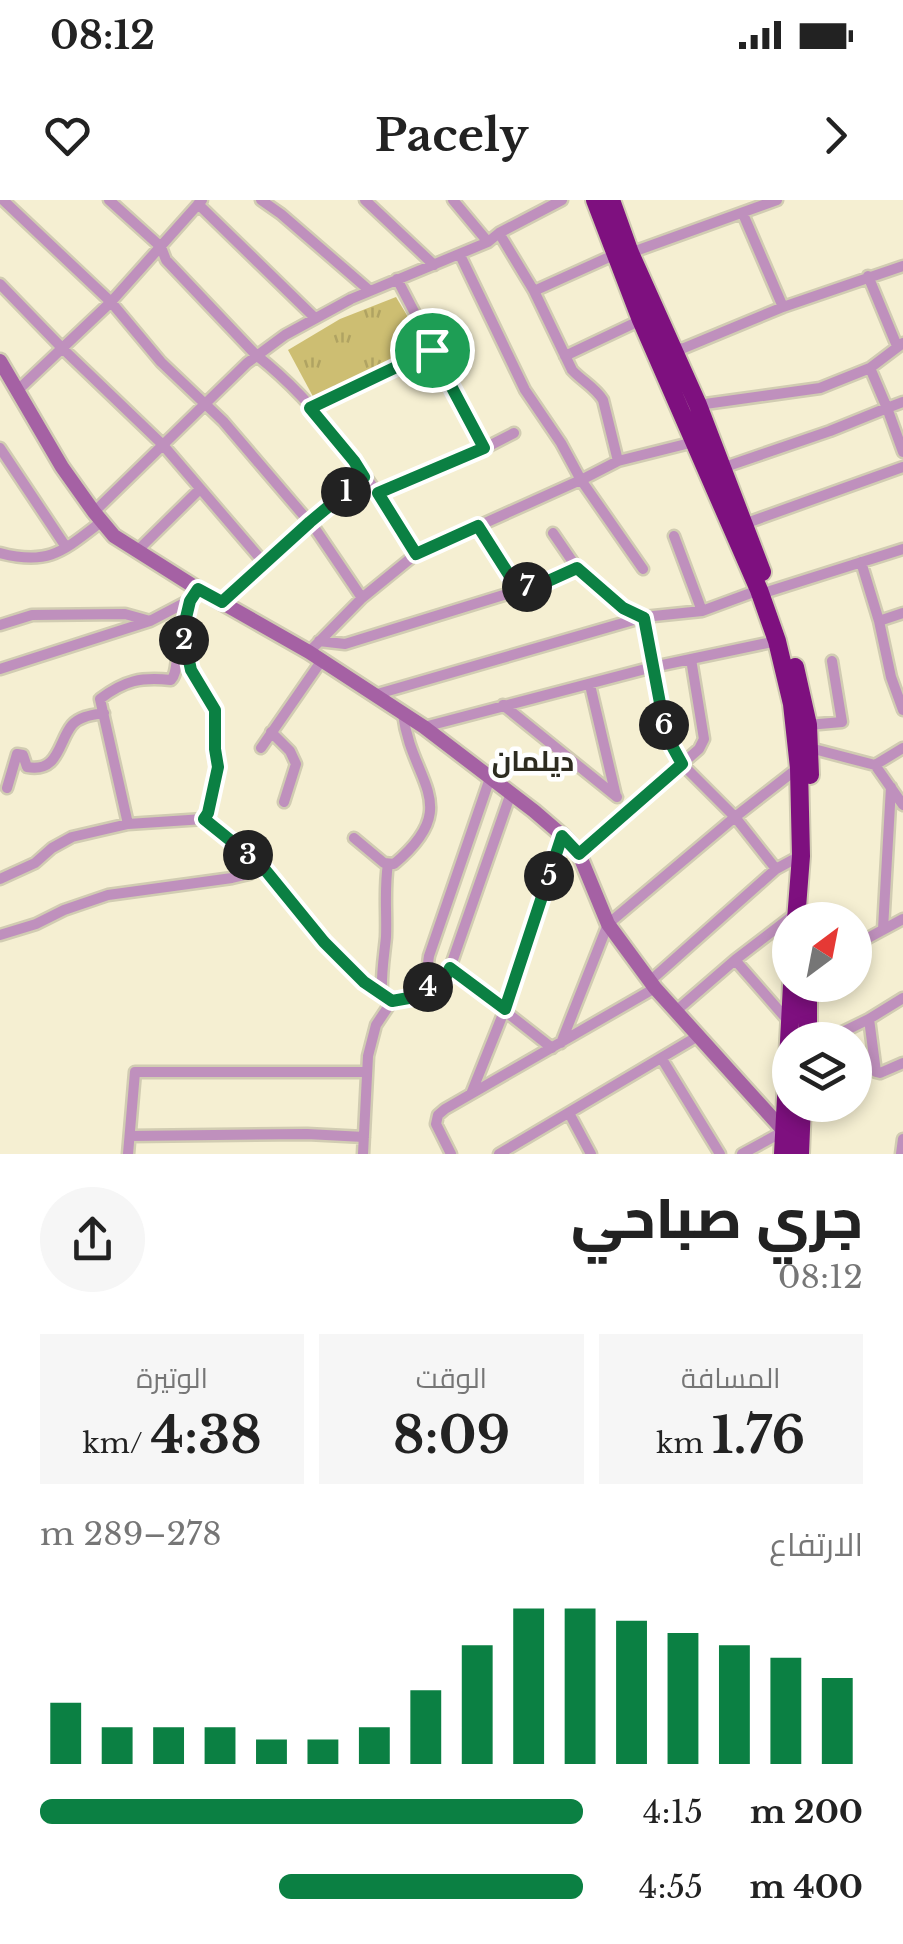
<!DOCTYPE html>
<html lang="ar">
<head>
<meta charset="utf-8">
<style>
	body { margin:0; font-family:"Libre Baskerville",Cairo,serif; background:#f6f6f6; color:#222; direction:rtl; height:100vh; display:flex; flex-direction:column; font-size:38px; white-space:nowrap }
	* { box-sizing:border-box; margin:0 }
	p { font-size:32px; color:#767676 }
	.icon { flex:none; width:55px; height:55px; fill:none; stroke:currentColor; stroke-width:2; stroke-linecap:round; stroke-linejoin:round }
	.map { position:relative; height:954px; overflow:hidden; direction:ltr }
	.drawer { display:flex; flex-direction:column; background:#fff; flex:1 }
	.drawer>* { flex:none }
	.needle { width:65px; rotate:32deg }
	.buttons { position:absolute; left:772px; top:702px; display:grid; gap:20px }
	.buttons a { display:grid; place-items:center; width:100px; height:100px; border-radius:50%; background:#fff; box-shadow:0 5px 15px #0003; font-size:50px }
	.pin { position:absolute; display:grid; place-items:center; width:85px; height:85px; color:#fff; margin:-42px; border:5px solid #fff; border-radius:50%; box-shadow:0 2px 10px #0007 }
	.km { position:absolute; width:50px; height:50px; margin:-25px; border-radius:50%; background:#222; color:#fff; font-size:28px; line-height:50px; text-align:center }
	.round { display:grid; place-items:center; flex:none; width:105px; height:105px; border-radius:52px; background:#f6f6f6 }
	.overview { display:flex; align-items:center; justify-content:space-between; height:170px; padding:0 40px }
	h1 { font-size:55px; font-weight:800; line-height:75px }
	.figures { display:grid; grid-template-columns:repeat(3,1fr); gap:15px; height:170px; padding:10px 40px }
	.figures div { display:grid; align-content:center; border-radius:0px; background:#f6f6f6; text-align:center }
	.figures b { font-size:50px; font-weight:800 }
	.figures small { font-size:28px; font-weight:400 }
	.figures p { font-size:28px }
	.chart { height:280px; padding:20px 40px }
	.chart p { display:flex; justify-content:space-between }
	.chart svg { width:100%; height:180px; margin-top:10px; stroke:#0b8043; stroke-width:6 }
	ul { padding:0 40px; list-style:none; font-size:32px }
	li { display:grid; grid-template-columns:160px 120px 1fr; align-items:center; height:75px }
	li i { height:25px; border-radius:12px; background:#0b8043 }
	.status { display:flex; justify-content:space-between; align-items:center; height:70px; padding:0 50px; background:#fff; direction:ltr }
	.status svg { height:28px; fill:currentColor }
	header { display:flex; justify-content:space-between; align-items:center; height:130px; padding:0 40px; background:#fff; font-size:45px; font-weight:800 }
	.map>svg:first-child { display:block }
	.park { fill:url(#park-tufts) }
	.lines { fill:none; stroke-linecap:round; stroke-linejoin:round }
	.street-casing { stroke:#d1ccb2; stroke-width:15 }
	.secondary-casing { stroke:#d1ccb2; stroke-width:19 }
	.highway-casing { stroke:#d1ccb2; stroke-width:22 }
	.street { stroke:#bf90bd; stroke-width:10 }
	.secondary { stroke:#a561a4; stroke-width:14 }
	.highway { stroke:#7e107f; stroke-width:18 }
	.route-casing { stroke:#fff; stroke-width:20 }
	.route { stroke:#0b8043; stroke-width:12 }
	.labels { text-anchor:middle; dominant-baseline:central; stroke-width:9; stroke-linejoin:round; paint-order:stroke }
	.neighbourhood-label { font-size:28px; font-weight:bold; fill:#2d2b20; stroke:#fff }
</style>
</head>
<body>
<div class="status"><b>08:12</b><svg viewBox="0 0 49 12"><path d="M0 12V9h3v3zM5 12V6h3v6zM10 12V3h3v9zM15 12V0h3v12zM26 1h20v11H26zM47 4h2v5h-2z"/></svg></div>
<header><svg class="icon" aria-label="forward" viewBox="0 0 24 24"><path d="M9 5l7 7-7 7"/></svg>Pacely<svg class="icon" aria-label="heart" viewBox="0 0 24 24"><path d="M12 20l-8-8c-3-5 5-10 8-4 3-6 11-1 8 4z"/></svg></header>
<div class="map">
<svg width="903" height="954" viewBox="0 0 903 954">
	<defs>
		<pattern id="park-tufts" width="24" height="20" patternUnits="userSpaceOnUse" patternTransform="scale(2.5)"><rect width="24" height="20" fill="#cdbe72"/><path d="M3 7l-1-3M5 7V3M7 7l1-3M15 17l-1-3M17 17v-4M19 17l1-3" fill="none" stroke="#b0a362"/></pattern>
	</defs>
	<rect width="100%" height="100%" fill="#f5efd2"/>
	<path class="park" d="M 396,97 L 426,147 L 317,204 L 288,150 L 340,119 Z"/>
	<g class="lines">
		<g class="street-casing">
			<path id="street" d="M 3,0 L 111,102 L 161,162 L 223,221 L 316,330 L 362,398
				M 109,0 L 161,47 L 166,60 L 256,155 C 323,207 372,283 416,354
				M 261,0 L 281,14 L 370,91
				M 365,0 L 434,65
				M 453,0 L 488,42
				M 198,4 L 314,117
				M 743,14 L 783,107
				M 499,33 L 534,91 L 572,170 C 582,181 595,187 603,200 L 618,261
				M 630,53 L 777,0
				M 460,55 L 525,190 L 561,243 L 581,280 L 643,369
				M 868,76 L 897,146
				M 397,79 L 485,248
				M 0,84 L 62,148 L 163,245 L 264,363
				M 534,91 L 616,54
				M 673,149 L 684,148 L 783,107 L 903,66
				M 565,156 L 641,120
				M 18,190 L 111,102 L 202,0
				M 903,202 L 887,208 L 903,252
				M 698,205 L 820,188 L 870,168 L 903,143
				M 310,207 L 432,150
				M 0,248 L 66,347
				M 722,268 L 830,231 L 887,208 L 870,168
				M 378,293 L 485,248 L 514,233
				M 94,312 L 247,163 L 285,135 L 351,99 L 488,42 L 499,33 L 562,0
				M 744,324 L 903,267
				M 478,327 L 519,389
				M 553,333 L 577,368 L 623,408 L 644,417 L 666,535 L 682,564 L 735,617 L 776,669
				M 674,336 L 702,411
				M 137,351 L 200,289
				M 0,353 C 49,366 63,351 101,322
				M 861,362 L 879,421 L 891,477 L 903,510
				M 770,391 L 903,349
				M 222,402 L 310,323 L 365,277
				M 879,421 L 903,413
				M 0,425 L 32,415 L 125,414 L 150,421
				M 319,441 L 345,444 L 546,382 L 577,368
				M 309,452 L 362,398 L 416,354 L 585,278 L 618,261 L 694,242
				M 0,469 L 150,421 L 192,399
				M 590,485 L 616,596
				M 374,495 L 644,417 L 702,411 L 759,390
				M 503,505 L 617,597
				M 808,525 L 842,522 L 832,461
				M 424,527 L 653,467 L 777,441
				M 271,532 L 290,551 L 296,564 L 284,602
				M 261,548 L 322,460
				M 810,548 L 875,565 L 903,605
				M 875,565 L 903,548
				M 490,578 L 429,756 C 427,767 428,780 437,787 L 443,785 L 450,768 L 511,593
				M 7,588 L 17,554 L 23,555 L 27,567 C 59,573 58,542 72,525 C 80,516 92,515 104,513
				M 204,619 L 262,666 L 332,751 L 364,782 L 392,801
				M 128,624 L 100,499 C 125,480 141,477 171,480 C 179,472 174,453 183,439
				M 354,638 L 384,663 L 394,664 C 465,605 411,582 403,514
				M 579,654 L 699,549 L 704,539 L 691,459
				M 0,679 L 35,663 L 52,648 L 72,637 L 128,624 L 204,619 L 208,613 L 218,567 L 215,549 L 216,522 L 212,503 L 197,480 L 186,452 L 183,426 L 190,401
				M 883,729 L 891,587
				M 0,735 L 36,724 L 64,710 L 108,695 L 232,678 L 249,674 L 262,666
				M 855,745 L 903,719
				M 735,760 L 790,823
				M 450,768 L 552,848
				M 650,781 L 776,669 L 800,656
				M 382,794 C 381,772 384,758 386,737 C 387,712 384,689 388,664
				M 676,811 L 735,760 L 795,714
				M 869,819 L 876,872 L 880,873 L 903,863
				M 826,840 L 869,819 L 903,798
				M 561,843 L 608,724 L 735,617 L 798,568
				M 662,859 L 720,954
				M 471,894 L 509,799 L 563,636
				M 569,913 L 591,954
				M 130,936 L 307,934 L 364,937
				M 128,954 L 135,872 L 367,872
				M 363,954 L 368,856 L 376,825 L 392,801 L 420,795 L 432,783
				M 451,954 L 436,924 L 438,915 L 445,909 L 655,788
				M 499,954 L 698,836
				M 742,954 L 784,931
				M 901,954 L 903,939"/>
		</g>
		<g class="secondary-casing">
			<path id="secondary" d="M 0,161 L 62,267 L 94,312 L 114,336 L 198,389 L 309,452 L 424,527 L 534,611 L 563,636 L 579,654 L 608,724 L 655,788 L 784,931"/>
		</g>
		<g class="highway-casing">
			<path id="highway" d="M 595,0 L 641,120 L 759,390 L 777,441 L 792,504 L 799,568 L 801,656 L 796,720
				M 611,0 L 630,53 L 698,205 L 762,372
				M 795,467 L 808,525 L 810,575
				M 808,840 L 808,785
				M 783,954 L 792,785
				M 800,954 L 802,905"/>
		</g>
		<use href="#street" class="street"/>
		<use href="#secondary" class="secondary"/>
		<use href="#highway" class="highway"/>
	</g>
	<g class="lines">
		<g class="route-casing">
			<path id="route" d="M 432,150 L 484,248 L 378,293 L 416,354 L 478,326 L 518,389 L 546,382 L 577,368 L 623,408 L 644,418 L 666,535 L 682,564 L 579,654 L 562,636 L 505,809 L 450,768 L 441,787 L 437,787 L 432,782 L 420,796 L 392,801 L 364,782 L 324,742 L 262,666 L 204,619 L 208,613 L 218,567 L 215,549 L 215,510 L 191,470 L 184,438 L 184,426 L 190,401 L 198,389 L 222,402 L 310,322 L 364,277 L 354,261 L 310,208 Z"/>
		</g>
		<use href="#route" class="route"/>
	</g>
	<g class="labels">
		<g class="neighbourhood-label">
			<text x="533" y="561">دیلمان</text>
		</g>
	</g>
</svg>
<div class="buttons">
<a><svg class="needle" viewBox="-14 -14 28 28"><path d="M0-13l5 13h-10z" fill="#e53935"/><path d="M0 13l5-13h-10z" fill="#767676"/></svg></a>
<a><svg class="icon" aria-label="layers" viewBox="0 0 24 24"><path d="M12 4l9 5-9 5-9-5zM3 14l9 5 9-5"/></svg></a>
</div>
<div class="pin" style="left:432px;top:150px;background:#1e9e55"><svg class="icon" aria-label="arrive" viewBox="0 0 24 24"><path d="M6 21V4h12l-3 4 3 4H6"/></svg></div>
<b class="km" style="left:346px;top:292px">1</b>
<b class="km" style="left:184px;top:440px">2</b>
<b class="km" style="left:248px;top:655px">3</b>
<b class="km" style="left:428px;top:787px">4</b>
<b class="km" style="left:549px;top:676px">5</b>
<b class="km" style="left:664px;top:525px">6</b>
<b class="km" style="left:527px;top:387px">7</b>
</div>
<section class="drawer">
<div class="overview"><div><h1>جري صباحي</h1><p>08:12</p></div><a class="round"><svg class="icon" aria-label="share" viewBox="0 0 24 24"><path d="M12 15V3M7 8l5-5 5 5M5 13v7h14v-7"/></svg></a></div>
<div class="figures">
<div><p>المسافة</p><b>1.76<small> km</small></b></div>
<div><p>الوقت</p><b>8:09</b></div>
<div><p>الوتيرة</p><b>4:38<small> /km</small></b></div>
</div>
<div class="chart"><p><span>الارتفاع</span>278–289 m</p>
<svg viewBox="0 0 160 44" preserveAspectRatio="none"><path d="M5 44V29M15 44V35M25 44V35M35 44V35M45 44V38M55 44V38M65 44V35M75 44V26M85 44V15M95 44V6M105 44V6M115 44V9M125 44V12M135 44V15M145 44V18M155 44V23"/></svg>
</div>
<ul>
<li><b>200 m</b>4:15<i style="width:100%"></i></li>
<li><b>400 m</b>4:55<i style="width:56%"></i></li>
</ul>
</section>
</body>
</html>
